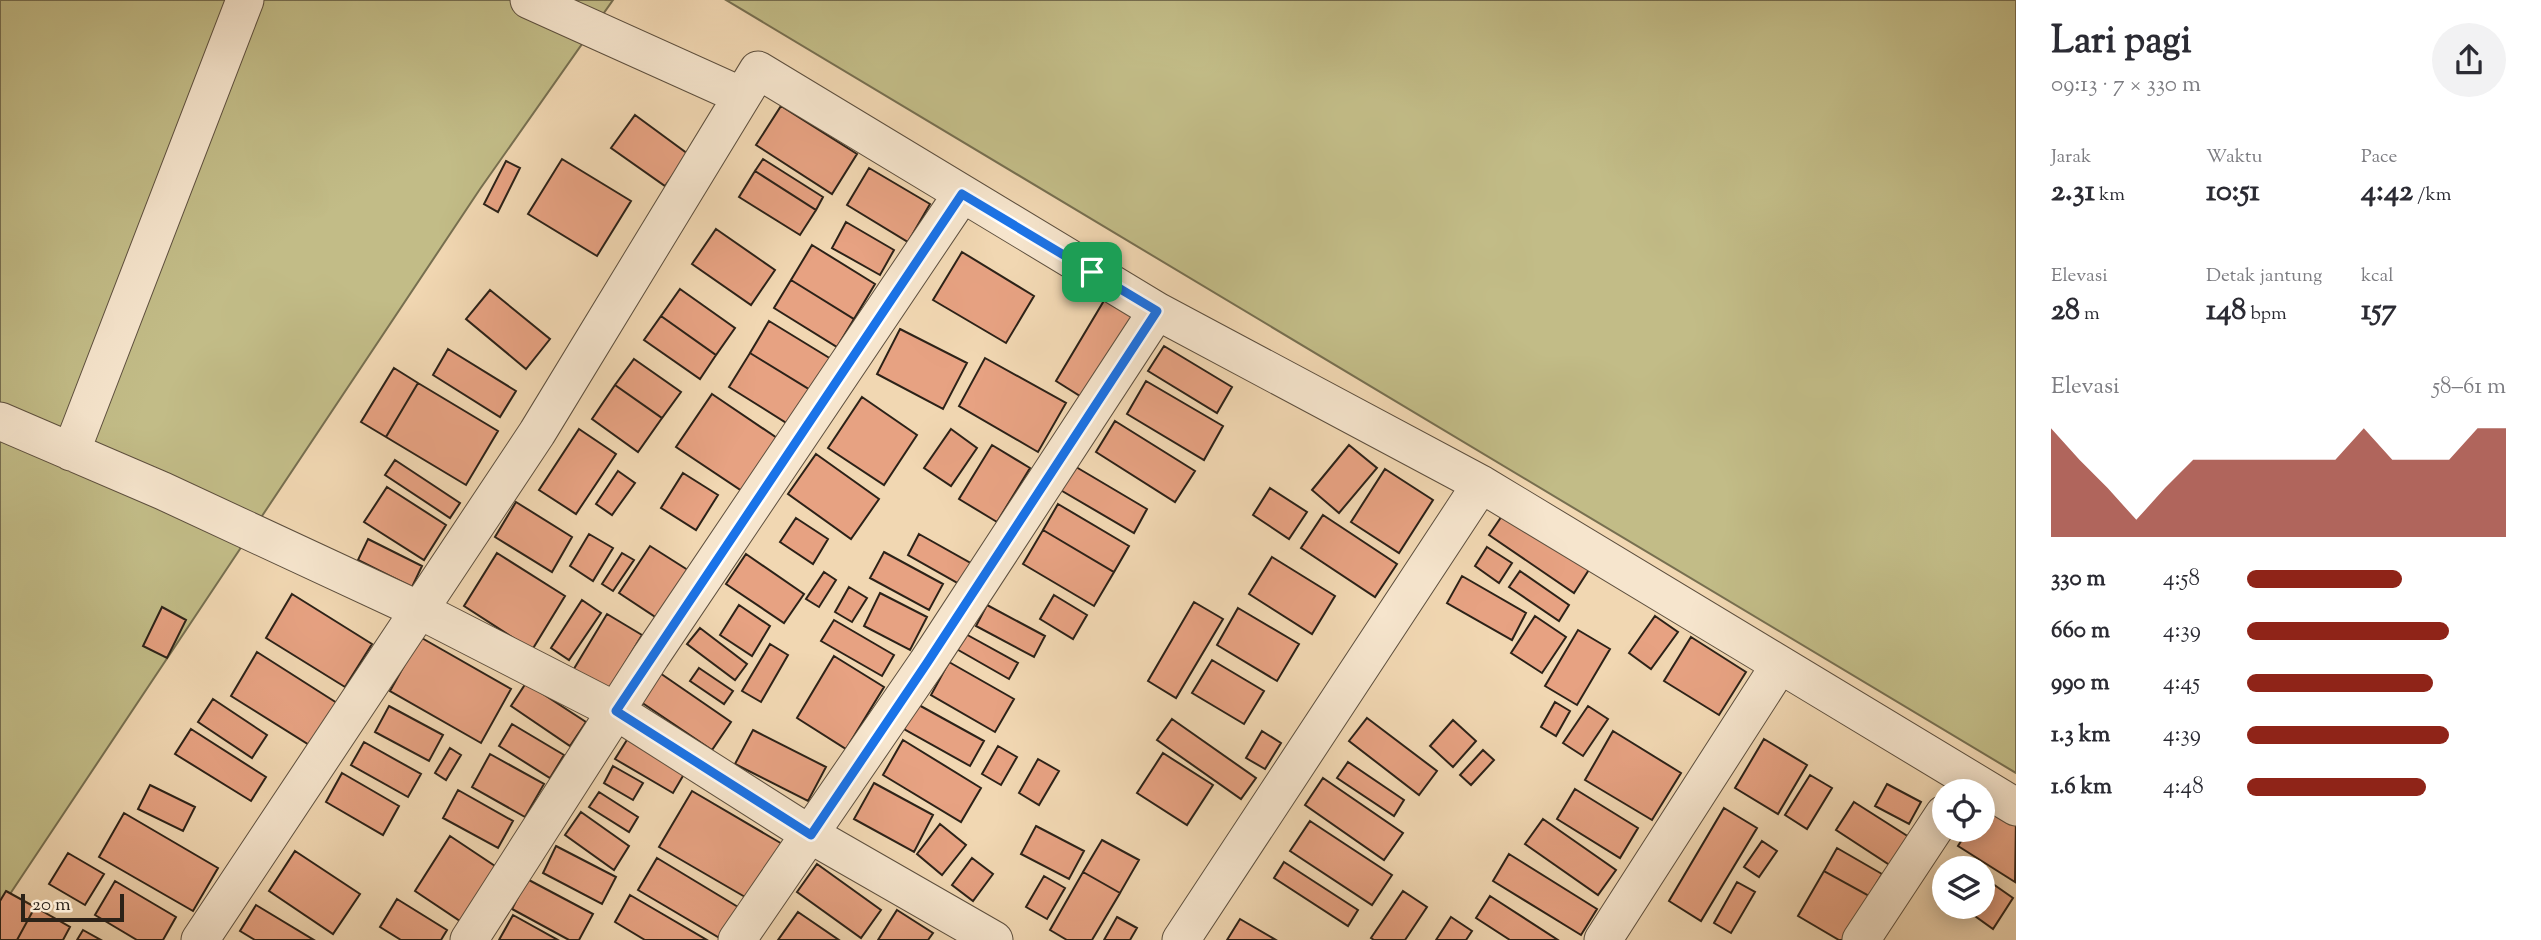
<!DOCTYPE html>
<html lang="id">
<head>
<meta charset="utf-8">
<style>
	body { margin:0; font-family:"Sorts Mill Goudy",serif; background:#f2f2f3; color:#2b2b33; height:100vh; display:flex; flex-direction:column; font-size:26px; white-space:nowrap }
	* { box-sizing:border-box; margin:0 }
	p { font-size:23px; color:#7c7c81 }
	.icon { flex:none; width:38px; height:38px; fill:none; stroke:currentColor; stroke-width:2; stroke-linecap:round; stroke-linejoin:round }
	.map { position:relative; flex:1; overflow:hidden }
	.side { display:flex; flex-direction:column; background:#fff; width:525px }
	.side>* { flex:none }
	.tools { position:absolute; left:1932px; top:779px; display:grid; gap:14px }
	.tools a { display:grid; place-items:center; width:63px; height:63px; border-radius:50%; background:#fff; box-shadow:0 4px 18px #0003; font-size:35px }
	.scale { position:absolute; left:21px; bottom:18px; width:103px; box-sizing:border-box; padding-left:7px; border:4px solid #2c2218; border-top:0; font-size:19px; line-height:24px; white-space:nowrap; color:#2c2218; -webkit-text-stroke:5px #f6e5cd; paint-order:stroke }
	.pin { position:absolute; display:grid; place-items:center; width:60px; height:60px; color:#fff; margin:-30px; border-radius:14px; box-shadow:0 4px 10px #0006 }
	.round { display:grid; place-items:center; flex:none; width:74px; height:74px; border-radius:37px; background:#f2f2f3 }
	.overview { display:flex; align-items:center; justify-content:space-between; height:119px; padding:0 35px }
	h1 { font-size:38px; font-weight:700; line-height:52px }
	.stats { display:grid; grid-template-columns:repeat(3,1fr); gap:10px; height:119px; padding:7px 35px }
	.stats div { display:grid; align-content:center }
	.stats b { font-size:30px; font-weight:700 }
	.stats small { font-size:19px; font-weight:400 }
	.stats p { font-size:19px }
	.chart { height:196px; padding:14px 35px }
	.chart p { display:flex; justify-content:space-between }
	.chart svg { width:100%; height:126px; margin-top:7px; fill:#8f2418; opacity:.7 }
	ul { padding:0 35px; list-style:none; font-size:23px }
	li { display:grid; grid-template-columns:112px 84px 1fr; align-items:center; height:52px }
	li i { height:18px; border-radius:9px; background:#8f2418 }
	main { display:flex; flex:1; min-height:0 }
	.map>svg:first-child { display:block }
	.green { fill:#c2bc87; stroke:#776f50; stroke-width:2 }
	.building { fill:#e7a282; stroke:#2c2218; stroke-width:2 }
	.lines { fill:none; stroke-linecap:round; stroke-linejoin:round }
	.minor-casing { stroke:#5d4f3e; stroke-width:39 }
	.minor { stroke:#f6e5cd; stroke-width:37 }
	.route-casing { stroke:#fff; stroke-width:14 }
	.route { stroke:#1a73e8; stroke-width:9 }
</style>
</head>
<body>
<main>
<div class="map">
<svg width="2016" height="940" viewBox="0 0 2016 940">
	<rect width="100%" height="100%" fill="#f1d7b2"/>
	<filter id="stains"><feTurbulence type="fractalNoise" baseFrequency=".00286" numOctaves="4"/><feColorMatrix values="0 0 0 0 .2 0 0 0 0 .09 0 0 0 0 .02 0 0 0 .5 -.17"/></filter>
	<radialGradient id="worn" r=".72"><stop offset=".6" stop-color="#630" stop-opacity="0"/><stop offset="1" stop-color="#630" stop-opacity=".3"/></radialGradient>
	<path class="green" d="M 0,0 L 613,0 L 480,189 L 0,909 Z
		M 726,0 L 2016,0 L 2016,773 Z"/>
	<path class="building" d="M 781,106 L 857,154 L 832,194 L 756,145 Z
		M 635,115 L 688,154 L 665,186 L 611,148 Z
		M 562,159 L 631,201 L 597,256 L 528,214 Z
		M 763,159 L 823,197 L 816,210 L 755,171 Z
		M 506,161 L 520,168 L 498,212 L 484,204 Z
		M 869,168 L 930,204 L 908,242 L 847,205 Z
		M 755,171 L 816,210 L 800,235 L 739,197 Z
		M 846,222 L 894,250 L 880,275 L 832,248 Z
		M 716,229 L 775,270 L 751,305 L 692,264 Z
		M 812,245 L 875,284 L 854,319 L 791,280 Z
		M 962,252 L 1034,296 L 1006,343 L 933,300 Z
		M 791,280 L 854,319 L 837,347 L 774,308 Z
		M 680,289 L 735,328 L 716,355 L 661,316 Z
		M 490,290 L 550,339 L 526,369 L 466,319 Z
		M 1108,294 L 1140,314 L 1088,401 L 1056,381 Z
		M 661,316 L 716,355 L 700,379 L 644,340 Z
		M 769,321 L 836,362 L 817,394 L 750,353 Z
		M 900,329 L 967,363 L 943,409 L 877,374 Z
		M 1164,346 L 1232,387 L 1217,413 L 1148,371 Z
		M 448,349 L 516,391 L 500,417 L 433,375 Z
		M 750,353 L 817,394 L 796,429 L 729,387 Z
		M 985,358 L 1066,403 L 1038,452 L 959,406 Z
		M 634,359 L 681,392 L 662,418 L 615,385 Z
		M 394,368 L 418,383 L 386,437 L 361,422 Z
		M 1146,381 L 1223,426 L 1204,460 L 1127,414 Z
		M 418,383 L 498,431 L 466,485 L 386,437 Z
		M 615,385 L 662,418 L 638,452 L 592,419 Z
		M 712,394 L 780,440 L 745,493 L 676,447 Z
		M 862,397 L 917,435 L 884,485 L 828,448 Z
		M 1115,421 L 1195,471 L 1175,502 L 1096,452 Z
		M 579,429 L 616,454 L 576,514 L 539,490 Z
		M 951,429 L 977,448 L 951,486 L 924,468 Z
		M 992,445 L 1030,468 L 997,522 L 959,499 Z
		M 1349,445 L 1377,468 L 1339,513 L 1312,490 Z
		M 816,454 L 879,499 L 851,539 L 788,494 Z
		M 395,460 L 460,503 L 450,518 L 385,475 Z
		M 1071,464 L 1147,509 L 1134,533 L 1057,488 Z
		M 1385,469 L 1433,500 L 1399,553 L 1351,522 Z
		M 618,471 L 635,483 L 612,515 L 596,504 Z
		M 683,473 L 718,495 L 696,530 L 661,508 Z
		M 387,487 L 446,525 L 424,560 L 364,522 Z
		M 1270,488 L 1307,512 L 1289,539 L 1253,515 Z
		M 516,502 L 572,537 L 552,572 L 495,537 Z
		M 1058,504 L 1129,546 L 1114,572 L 1043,530 Z
		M 1508,507 L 1592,565 L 1574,593 L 1489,535 Z
		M 1323,515 L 1397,564 L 1375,597 L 1301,548 Z
		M 796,518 L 828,539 L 813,564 L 780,542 Z
		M 1043,530 L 1114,572 L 1094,606 L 1023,564 Z
		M 589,534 L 613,548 L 593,581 L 570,566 Z
		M 919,534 L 974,565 L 963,586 L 908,555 Z
		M 368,539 L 422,566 L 412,587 L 358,560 Z
		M 650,546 L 691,572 L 660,620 L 619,593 Z
		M 1487,547 L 1512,563 L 1499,583 L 1475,566 Z
		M 884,552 L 943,584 L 929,610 L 870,578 Z
		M 497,553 L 565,596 L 532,650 L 464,606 Z
		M 622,553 L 634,560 L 613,591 L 602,584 Z
		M 746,554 L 804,594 L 784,623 L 726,584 Z
		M 1272,557 L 1335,596 L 1312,634 L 1249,594 Z
		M 1520,571 L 1569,605 L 1559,621 L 1509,587 Z
		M 824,572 L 836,580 L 819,607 L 806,599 Z
		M 1462,576 L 1526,613 L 1512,640 L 1447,603 Z
		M 849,587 L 867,598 L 852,622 L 835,612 Z
		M 880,593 L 927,617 L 910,650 L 864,626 Z
		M 292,594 L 372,644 L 345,687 L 266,638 Z
		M 1054,595 L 1087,615 L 1073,639 L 1040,619 Z
		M 582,600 L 601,613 L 569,660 L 551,648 Z
		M 1194,602 L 1223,619 L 1176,698 L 1148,681 Z
		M 739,605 L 770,626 L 752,656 L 720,635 Z
		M 987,605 L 1045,636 L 1034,657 L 976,626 Z
		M 162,607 L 186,620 L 167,658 L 143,646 Z
		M 1238,608 L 1299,644 L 1277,681 L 1217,645 Z
		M 607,614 L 642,635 L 604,698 L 569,677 Z
		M 1535,616 L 1566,637 L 1542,673 L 1511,653 Z
		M 1655,616 L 1678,632 L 1651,669 L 1629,653 Z
		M 834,620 L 894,655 L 882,676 L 821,641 Z
		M 700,628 L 747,664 L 735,680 L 687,644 Z
		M 1578,630 L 1610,649 L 1577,705 L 1545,686 Z
		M 962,632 L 1018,663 L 1009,679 L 953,647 Z
		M 420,637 L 511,689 L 481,743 L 390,691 Z
		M 1691,637 L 1746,672 L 1719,715 L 1664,681 Z
		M 770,644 L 788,655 L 761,702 L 742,691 Z
		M 257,652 L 337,703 L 311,746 L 231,696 Z
		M 834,656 L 884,687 L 846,749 L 797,718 Z
		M 1212,660 L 1264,691 L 1244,724 L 1192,693 Z
		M 949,662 L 1014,699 L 995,732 L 931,695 Z
		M 699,668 L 733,691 L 724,704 L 690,681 Z
		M 657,671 L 731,722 L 712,750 L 638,700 Z
		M 526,683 L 586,722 L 570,746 L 511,706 Z
		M 213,699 L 267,735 L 252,758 L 198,722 Z
		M 1555,702 L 1570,711 L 1556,736 L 1541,727 Z
		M 917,704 L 984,741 L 970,766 L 904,729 Z
		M 389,706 L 443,735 L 429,761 L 375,732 Z
		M 1588,706 L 1608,719 L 1583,756 L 1563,743 Z
		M 1367,718 L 1437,771 L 1419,795 L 1349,741 Z
		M 1172,719 L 1256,778 L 1241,799 L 1157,740 Z
		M 1453,720 L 1476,741 L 1453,767 L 1430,746 Z
		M 512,724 L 564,755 L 550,778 L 499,746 Z
		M 191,729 L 266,777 L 251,801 L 175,754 Z
		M 753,730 L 826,767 L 808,801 L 735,764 Z
		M 1262,731 L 1281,743 L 1265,769 L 1246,758 Z
		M 1613,731 L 1681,773 L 1652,820 L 1585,780 Z
		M 630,735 L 687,769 L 673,793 L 615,759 Z
		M 1764,739 L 1807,765 L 1778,814 L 1735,788 Z
		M 903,740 L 981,788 L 961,822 L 883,775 Z
		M 364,742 L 421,774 L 408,797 L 351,765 Z
		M 998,746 L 1017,757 L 1001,785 L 982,774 Z
		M 450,748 L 461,755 L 446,780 L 435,773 Z
		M 1483,750 L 1494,760 L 1471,785 L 1460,775 Z
		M 1163,753 L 1213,785 L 1187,825 L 1137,793 Z
		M 490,754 L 544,784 L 525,817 L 472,787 Z
		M 1038,759 L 1059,771 L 1039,805 L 1019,793 Z
		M 1348,762 L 1404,800 L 1394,816 L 1337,778 Z
		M 613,766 L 643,783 L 633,800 L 604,783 Z
		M 342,773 L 399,806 L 383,835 L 326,802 Z
		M 1810,775 L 1832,788 L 1807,829 L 1785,815 Z
		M 1323,778 L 1403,833 L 1384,860 L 1305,805 Z
		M 874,783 L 933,815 L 914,852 L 854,819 Z
		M 1887,784 L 1921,802 L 1909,824 L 1875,806 Z
		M 150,785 L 195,807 L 183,831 L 138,809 Z
		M 1575,789 L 1638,828 L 1620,858 L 1557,819 Z
		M 458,790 L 513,821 L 498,848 L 443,818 Z
		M 692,791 L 784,845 L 752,901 L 659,847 Z
		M 599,792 L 638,817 L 629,832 L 589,807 Z
		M 1854,802 L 1920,844 L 1902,873 L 1836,830 Z
		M 1983,805 L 2016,817 L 2015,882 L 1958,846 L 1968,830 L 1983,830 Z
		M 1724,808 L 1757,828 L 1701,921 L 1669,901 Z
		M 581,812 L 629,846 L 614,870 L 565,835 Z
		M 124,813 L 218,868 L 193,911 L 99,857 Z
		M 1543,819 L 1616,870 L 1598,895 L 1525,844 Z
		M 1310,821 L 1392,875 L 1372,905 L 1290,851 Z
		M 940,824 L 966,845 L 942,875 L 917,854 Z
		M 1036,826 L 1084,851 L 1069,879 L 1021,854 Z
		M 450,836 L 498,868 L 463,923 L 415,891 Z
		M 1102,840 L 1139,860 L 1120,893 L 1083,872 Z
		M 1762,841 L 1777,851 L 1759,877 L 1744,867 Z
		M 556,846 L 616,877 L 602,904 L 543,873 Z
		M 1837,848 L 1882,874 L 1869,896 L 1824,871 Z
		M 295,851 L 360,894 L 333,934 L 269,891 Z
		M 68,853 L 104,874 L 85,905 L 49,884 Z
		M 1509,854 L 1597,909 L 1581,935 L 1493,881 Z
		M 657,858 L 743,910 L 723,940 L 638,890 Z
		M 972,858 L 993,874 L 973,901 L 952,885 Z
		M 1284,862 L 1358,910 L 1348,926 L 1274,878 Z
		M 817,864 L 881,910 L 861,938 L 797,892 Z
		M 1824,871 L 1869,896 L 1844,940 L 1839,940 L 1798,916 Z
		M 1083,872 L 1120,893 L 1092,940 L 1067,940 L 1050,930 Z
		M 1044,876 L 1065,888 L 1047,919 L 1026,907 Z
		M 1983,877 L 2013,898 L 1993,929 L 1961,906 L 1983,906 Z
		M 527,879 L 593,914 L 579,940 L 569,940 L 512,909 Z
		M 115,881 L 176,917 L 163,940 L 137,940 L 95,915 Z
		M 1737,882 L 1755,892 L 1731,933 L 1714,923 Z
		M 6,891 L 35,907 L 17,940 L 0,940 L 0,901 Z
		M 1403,891 L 1427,907 L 1405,940 L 1374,940 L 1371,938 Z
		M 630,895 L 707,940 L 645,940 L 615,922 Z
		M 1490,896 L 1558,940 L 1510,940 L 1476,918 Z
		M 397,899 L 447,930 L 441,940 L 401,940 L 380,927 Z
		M 256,905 L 314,940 L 255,940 L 240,931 Z
		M 35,907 L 70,927 L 63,940 L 17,940 Z
		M 897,910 L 933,933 L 928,940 L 878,940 Z
		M 798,912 L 839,940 L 778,940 Z
		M 513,915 L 558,940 L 499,940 Z
		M 1117,917 L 1137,928 L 1130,940 L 1104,940 Z
		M 1451,917 L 1472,931 L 1466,940 L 1436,940 Z
		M 1240,919 L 1276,940 L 1227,940 Z
		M 83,930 L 101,940 L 77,940 Z"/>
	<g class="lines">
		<g class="minor-casing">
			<path id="minor" d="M 529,0 L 742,96
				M 0,421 L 163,491 L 421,611 L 616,711 L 811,835 L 994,940
				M 71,452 L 245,0
				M 200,940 L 537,433 L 758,70 L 1157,311 L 1481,484 L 2016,807
				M 469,940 L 651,656 L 962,194
				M 737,940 L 927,663 L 1157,311
				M 1181,940 L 1481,484
				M 1603,940 L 1779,666
				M 1861,940 L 1944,814"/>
		</g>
		<use href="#minor" class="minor"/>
	</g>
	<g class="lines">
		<g class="route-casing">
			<path id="route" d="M 962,194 L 1157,311 L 927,663 L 811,835 L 616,711 Z"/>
		</g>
		<use href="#route" class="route"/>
	</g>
	<rect width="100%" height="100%" filter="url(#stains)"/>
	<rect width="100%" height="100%" fill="url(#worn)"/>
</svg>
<div class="tools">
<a><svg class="icon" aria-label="locate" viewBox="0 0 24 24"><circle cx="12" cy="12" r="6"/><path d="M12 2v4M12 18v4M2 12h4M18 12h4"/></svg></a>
<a><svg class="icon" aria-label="layers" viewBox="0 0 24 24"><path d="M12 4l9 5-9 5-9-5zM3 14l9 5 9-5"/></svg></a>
</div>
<div class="scale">20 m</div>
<div class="pin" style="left:1092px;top:272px;background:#1e9e55"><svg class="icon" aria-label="arrive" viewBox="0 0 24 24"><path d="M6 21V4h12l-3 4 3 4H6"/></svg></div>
</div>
<section class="side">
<div class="overview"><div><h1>Lari pagi</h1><p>09:13 · 7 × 330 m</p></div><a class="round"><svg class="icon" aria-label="share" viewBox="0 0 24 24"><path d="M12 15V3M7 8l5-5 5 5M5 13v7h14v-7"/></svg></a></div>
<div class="stats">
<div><p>Jarak</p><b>2.31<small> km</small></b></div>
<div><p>Waktu</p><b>10:51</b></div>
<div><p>Pace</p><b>4:42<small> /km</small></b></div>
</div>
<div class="stats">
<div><p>Elevasi</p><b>28<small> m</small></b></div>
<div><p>Detak jantung</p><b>148<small> bpm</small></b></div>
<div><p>kcal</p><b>157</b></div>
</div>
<div class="chart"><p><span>Elevasi</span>58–61 m</p>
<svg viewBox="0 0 160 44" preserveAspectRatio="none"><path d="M0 44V6L10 17L20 27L30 38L40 27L50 17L60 17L70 17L80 17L90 17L100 17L110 6L120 17L130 17L140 17L150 6L160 6V44z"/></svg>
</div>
<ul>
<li><b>330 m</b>4:58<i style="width:60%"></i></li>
<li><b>660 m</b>4:39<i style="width:78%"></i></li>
<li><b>990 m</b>4:45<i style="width:72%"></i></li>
<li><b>1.3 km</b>4:39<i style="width:78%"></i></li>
<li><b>1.6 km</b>4:48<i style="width:69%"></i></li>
</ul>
</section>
</main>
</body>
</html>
